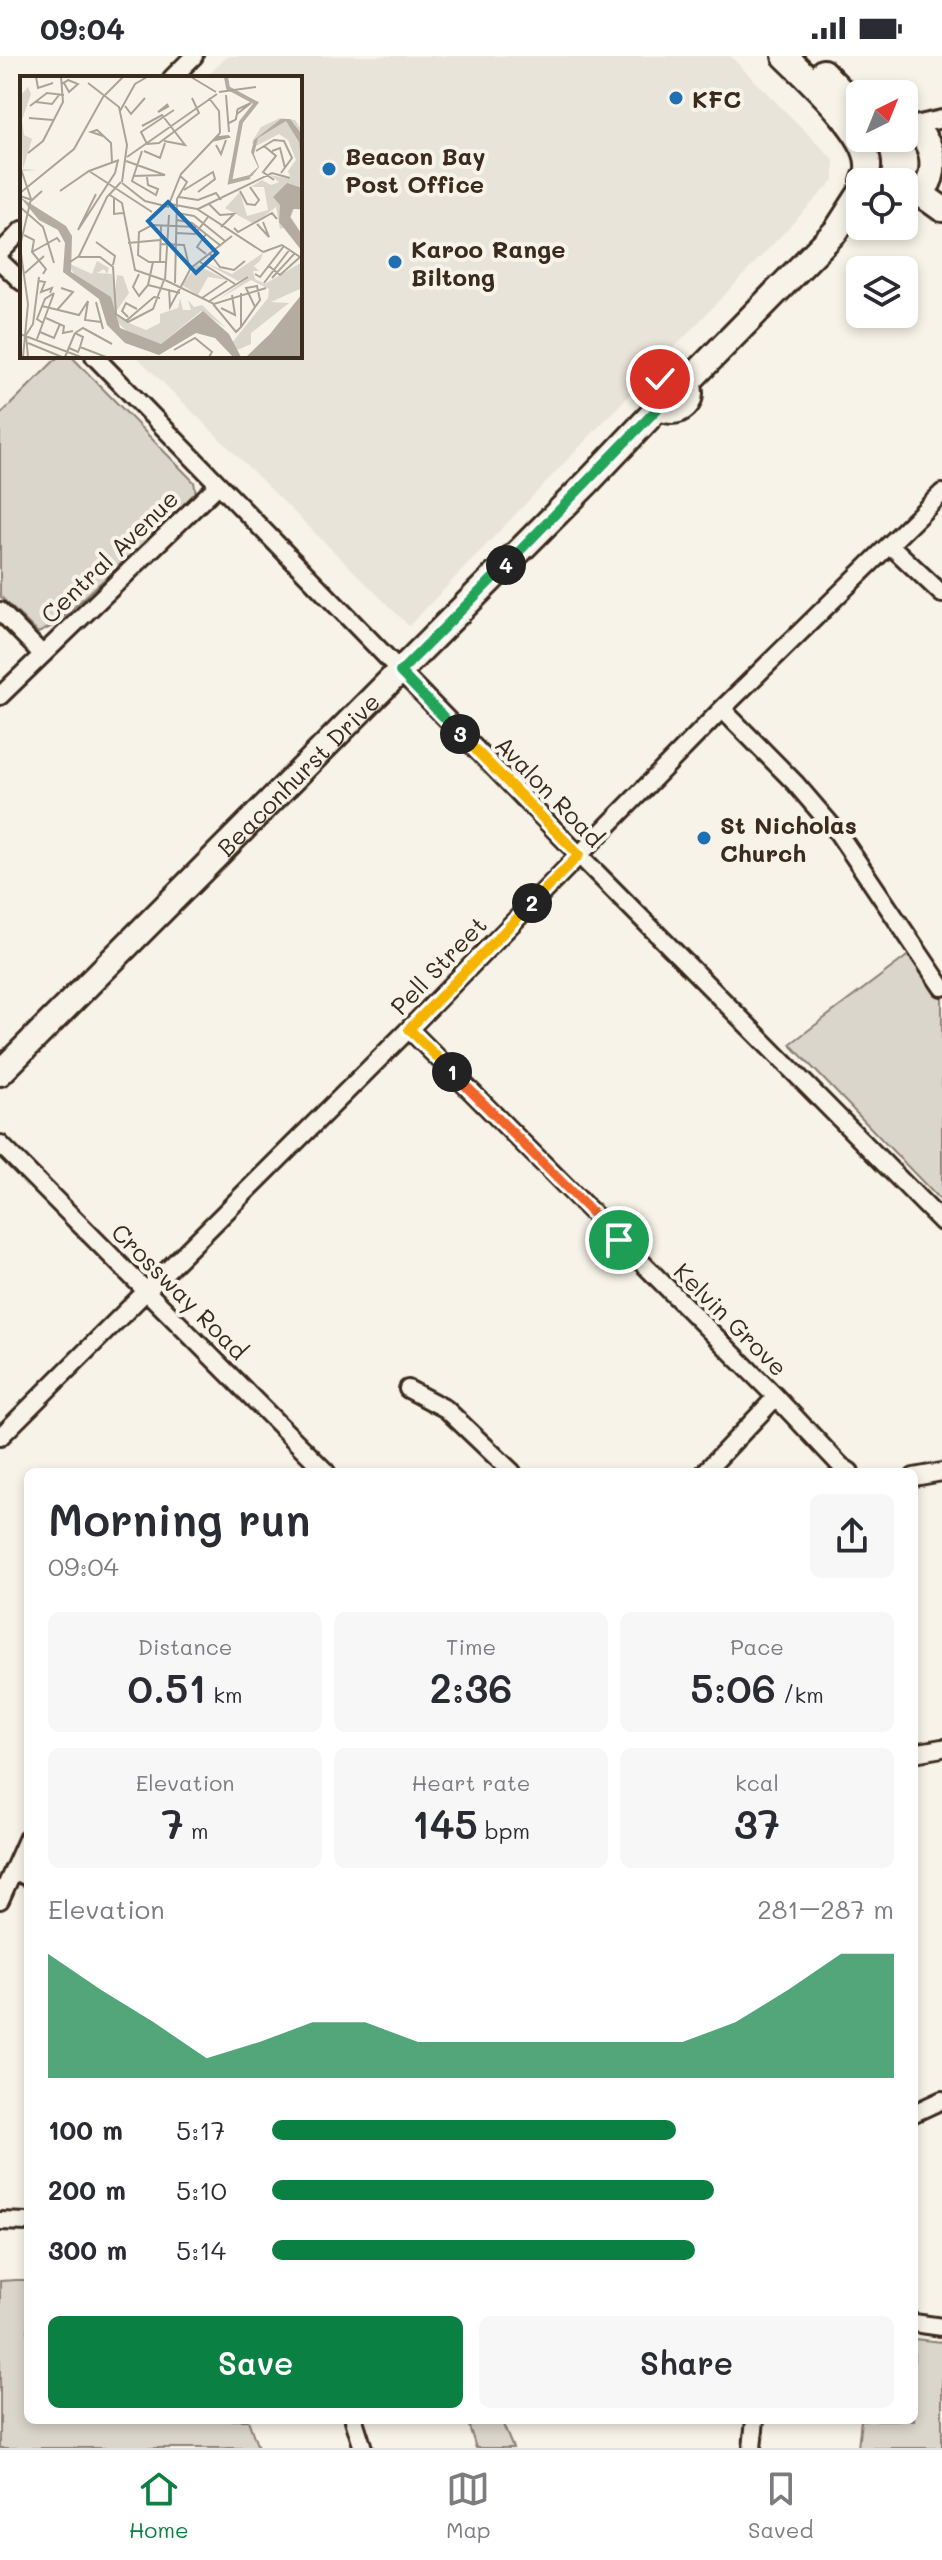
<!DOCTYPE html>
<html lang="en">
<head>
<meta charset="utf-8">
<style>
	body { margin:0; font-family:Mali,sans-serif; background:#f7f7f7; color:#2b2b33; height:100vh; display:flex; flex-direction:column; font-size:30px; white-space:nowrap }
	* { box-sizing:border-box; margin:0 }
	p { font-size:26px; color:#7c7c81 }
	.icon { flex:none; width:44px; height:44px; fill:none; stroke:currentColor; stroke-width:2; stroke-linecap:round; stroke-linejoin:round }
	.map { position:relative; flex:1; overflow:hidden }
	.details { position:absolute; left:24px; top:1412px; width:894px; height:956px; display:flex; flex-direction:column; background:#fff; border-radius:12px; box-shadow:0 4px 12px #0003 }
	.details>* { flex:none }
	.needle { width:52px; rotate:43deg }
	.tools { position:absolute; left:846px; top:24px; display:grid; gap:16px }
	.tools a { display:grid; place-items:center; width:72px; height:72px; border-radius:12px; background:#fff; box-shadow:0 4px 12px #0003; font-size:40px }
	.pin { position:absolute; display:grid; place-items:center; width:68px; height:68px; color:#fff; margin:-34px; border:4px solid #fff; border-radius:50%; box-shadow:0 2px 8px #0007 }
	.km { position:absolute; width:40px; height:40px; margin:-20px; border-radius:50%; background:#222; color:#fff; font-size:22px; line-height:40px; text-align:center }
	.round { display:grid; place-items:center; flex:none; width:84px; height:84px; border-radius:12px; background:#f7f7f7 }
	.summary { display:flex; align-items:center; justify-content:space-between; height:136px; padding:0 24px }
	h1 { font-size:44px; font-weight:600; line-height:60px }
	.metrics { display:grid; grid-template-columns:repeat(3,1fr); gap:12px; height:136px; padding:8px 24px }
	.metrics div { display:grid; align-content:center; border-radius:12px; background:#f7f7f7; text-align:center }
	.metrics b { font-size:40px; font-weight:600 }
	.metrics small { font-size:22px; font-weight:400 }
	.metrics p { font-size:22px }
	.chart { height:224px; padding:16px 24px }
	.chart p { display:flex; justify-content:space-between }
	.chart svg { width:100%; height:144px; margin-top:8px; fill:#0b8043; opacity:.7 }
	.primary-button { display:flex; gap:16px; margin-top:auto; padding:16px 24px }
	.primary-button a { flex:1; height:92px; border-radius:12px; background:#0b8043; color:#fff; font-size:32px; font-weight:600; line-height:92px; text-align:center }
	.primary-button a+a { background:#f7f7f7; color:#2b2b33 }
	ul { padding:0 24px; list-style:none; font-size:26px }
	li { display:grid; grid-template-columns:128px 96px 1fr; align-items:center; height:60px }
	li i { height:20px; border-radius:10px; background:#0b8043 }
	.status { display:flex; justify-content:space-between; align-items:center; height:56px; padding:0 40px; background:#fff; direction:ltr }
	.status svg { height:22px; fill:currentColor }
	.dock { display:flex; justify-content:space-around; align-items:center; height:112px; border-top:2px solid #e1e1e2; background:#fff; font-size:22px; color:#7c7c81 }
	.dock a { display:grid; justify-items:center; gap:4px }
	.dock .on { color:#0b8043 }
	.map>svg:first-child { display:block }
	.built { fill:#e9e4d9 }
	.green { fill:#dbd6cb; stroke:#8b8074; stroke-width:2 }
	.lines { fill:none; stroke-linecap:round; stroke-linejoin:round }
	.street-casing { stroke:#3b2a1e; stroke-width:22 }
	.secondary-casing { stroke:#3b2a1e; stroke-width:30 }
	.street { stroke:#f7f3e8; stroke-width:16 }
	.secondary { stroke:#f7f3e8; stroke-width:24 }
	.split-1-casing { stroke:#fff; stroke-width:16 }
	.split-2-casing { stroke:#fff; stroke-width:16 }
	.split-3-casing { stroke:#fff; stroke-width:16 }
	.split-4-casing { stroke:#fff; stroke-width:16 }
	.split-5-casing { stroke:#fff; stroke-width:16 }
	.split-1 { stroke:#f0652b; stroke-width:10 }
	.split-2 { stroke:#f5b400; stroke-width:10 }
	.split-3 { stroke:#f5b400; stroke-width:10 }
	.split-4 { stroke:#22a559; stroke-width:10 }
	.split-5 { stroke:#22a559; stroke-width:10 }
	.poi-dot { fill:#1f6fb2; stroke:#f7f3e8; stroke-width:3 }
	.labels { text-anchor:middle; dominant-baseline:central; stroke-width:8; stroke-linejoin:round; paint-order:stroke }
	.poi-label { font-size:24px; font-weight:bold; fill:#3b2a1e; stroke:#f7f3e8; text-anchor:start }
	.street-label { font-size:24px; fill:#3b2a1e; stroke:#f7f3e8 }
	.inset-river { fill:none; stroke:#b4aca0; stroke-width:4 }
	.inset-road { fill:none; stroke:#aca397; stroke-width:2 }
	.view { fill:#1f6fb2; fill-opacity:0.15; stroke:#1f6fb2; stroke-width:4 }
	.inset-edge { fill:none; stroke:#3b2a1e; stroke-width:4 }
</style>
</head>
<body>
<div class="status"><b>09:04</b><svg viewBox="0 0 49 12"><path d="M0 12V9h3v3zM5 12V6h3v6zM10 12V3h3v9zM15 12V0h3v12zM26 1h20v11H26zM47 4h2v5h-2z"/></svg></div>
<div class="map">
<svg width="942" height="2392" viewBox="0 0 942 2392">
	<rect width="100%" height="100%" fill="#f7f3e8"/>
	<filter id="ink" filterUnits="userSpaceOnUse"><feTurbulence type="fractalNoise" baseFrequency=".0125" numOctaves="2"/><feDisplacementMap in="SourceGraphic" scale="16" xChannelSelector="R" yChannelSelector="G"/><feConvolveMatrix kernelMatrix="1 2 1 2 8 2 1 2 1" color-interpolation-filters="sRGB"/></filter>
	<g filter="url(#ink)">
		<path class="built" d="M 228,0 L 730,0 L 834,104 L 834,124 L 409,570 L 136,300 L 300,300 L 300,22 L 205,22 Z"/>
		<path class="green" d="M 59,300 L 71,300 L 194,426 L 196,438 L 55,569 L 38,577 L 0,540 L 0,359 Z
			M 914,895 L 942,937 L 942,1146 L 790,988 Z
			M 16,2224 L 28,2224 L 28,2364 L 248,2364 L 258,2392 L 0,2392 L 0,2225 Z
			M 914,2283 L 942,2286 L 942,2392 L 858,2392 L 861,2364 L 914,2364 Z
			M 467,2364 L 501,2364 L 513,2392 L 476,2392 Z"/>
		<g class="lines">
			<g class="street-casing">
				<path id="street" d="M 172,22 L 194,0
					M 906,71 L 942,63
					M 0,197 L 22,174
					M 0,205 L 22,226
					M 94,300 L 579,799 L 942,1166
					M 890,489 L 942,538
					M 0,555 L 42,598
					M 0,640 L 218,429
					M 722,653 L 795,727 L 838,777 L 942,931
					M 409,973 L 776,1341 L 841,1410 L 850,1416
					M 0,1088 L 326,1416
					M 408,1333 L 446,1353 L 512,1416
					M 0,1381 L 409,973 L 722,653 L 942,437
					M 705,1416 L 776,1341
					M 914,1421 L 942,1416
					M 914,1697 L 942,1692
					M 13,1814 L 28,1821
					M 0,1844 L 28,1781
					M 914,2057 L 942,2044
					M 0,2165 L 28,2166
					M 914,2267 L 942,2271
					M 354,2364 L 363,2392
					M 752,2392 L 755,2364"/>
			</g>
			<g class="secondary-casing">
				<g id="secondary">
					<path d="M 785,0 C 808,23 867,76 868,108 C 869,114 866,120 864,126"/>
					<path d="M 823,16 L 860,54"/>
					<path d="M 904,71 C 942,77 942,141 904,142"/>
					<path d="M 921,138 L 942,153"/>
					<circle cx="672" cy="337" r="18"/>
					<path d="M 687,327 L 836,175 L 860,138"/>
					<path id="s1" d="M 0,1017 L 588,426 L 660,350"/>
				</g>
			</g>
			<use href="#street" class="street"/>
			<use href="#secondary" class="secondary"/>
		</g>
	</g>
	<g class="lines" filter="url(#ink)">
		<g class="split-1-casing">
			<path id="split-1" d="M 452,1016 L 619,1184"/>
		</g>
		<g class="split-2-casing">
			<path id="split-2" d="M 452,1016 L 409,973 L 532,847"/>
		</g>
		<g class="split-3-casing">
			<path id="split-3" d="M 460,678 L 579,799 L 532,847"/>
		</g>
		<g class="split-4-casing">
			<path id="split-4" d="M 460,678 L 400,616 L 506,509"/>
		</g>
		<g class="split-5-casing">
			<path id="split-5" d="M 506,509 L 660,350 C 653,341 652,332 660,323"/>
		</g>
		<use href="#split-1" class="split-1"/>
		<use href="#split-2" class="split-2"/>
		<use href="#split-3" class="split-3"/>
		<use href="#split-4" class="split-4"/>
		<use href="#split-5" class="split-5"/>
	</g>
	<g class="poi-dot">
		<circle cx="676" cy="42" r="8"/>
		<circle cx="329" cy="113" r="8"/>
		<circle cx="395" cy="206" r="8"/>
		<circle cx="704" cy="782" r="8"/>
	</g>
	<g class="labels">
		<g class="poi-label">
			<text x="692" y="42">KFC</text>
			<text x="345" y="99">Beacon Bay<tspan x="345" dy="28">Post Office</tspan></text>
			<text x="411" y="192">Karoo Range<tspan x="411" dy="28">Biltong</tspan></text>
			<text x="720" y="768">St Nicholas<tspan x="720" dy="28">Church</tspan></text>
		</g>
		<g class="street-label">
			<text transform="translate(109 500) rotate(-44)">Central Avenue</text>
			<text stroke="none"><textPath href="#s1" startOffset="422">Beaconhurst Drive</textPath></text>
			<text transform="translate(550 735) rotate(46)">Avalon Road</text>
			<text transform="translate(438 909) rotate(-46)">Pell Street</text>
			<text transform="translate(180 1235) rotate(45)">Crossway Road</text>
			<text transform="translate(731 1263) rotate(45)">Kelvin Grove</text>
		</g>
	</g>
	<g transform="translate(20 20)">
		<rect width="282" height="282" fill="#f7f3e8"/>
		<path d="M 8,11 L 11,18 L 2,44 L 4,59 L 12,63 L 3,93 L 17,94 L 3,95 L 0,20 ZM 260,42 L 275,44 L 282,55 L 282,134 L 274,133 L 271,141 L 282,158 L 282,176 L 265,151 L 260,153 L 256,131 L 234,148 L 205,132 L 220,116 L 227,140 L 248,134 L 244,111 L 231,111 L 242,104 L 251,109 L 259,106 L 250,99 L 271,103 L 268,95 L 276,84 L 268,64 L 259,58 L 234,71 L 232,66 L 241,51 ZM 243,177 L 240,185 L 234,190 L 239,195 L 233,195 L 235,203 L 245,208 L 282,186 L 282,212 L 251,226 L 269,227 L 231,257 L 231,268 L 217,274 L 211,268 L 248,222 L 249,213 L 231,204 L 199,223 L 229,201 L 218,205 L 184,186 L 212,198 ZM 77,185 L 89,192 L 87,198 L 84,193 L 77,197 L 92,198 L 95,216 L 97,199 L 103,200 L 109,217 L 95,237 L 109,247 L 126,254 L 140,247 L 140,238 L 158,232 L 160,222 L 163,234 L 171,234 L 168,224 L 174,231 L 182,229 L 206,252 L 181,235 L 141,268 L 112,260 L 93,242 L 91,221 L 55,200 L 48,187 L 72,198 ZM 177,189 L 207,204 L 188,201 L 178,219 L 162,209 Z" fill="#dbd6cb"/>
		<path d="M 261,43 L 270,43 L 280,56 L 282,98 L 279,66 L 266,45 L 238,62 L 234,78 L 239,91 L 232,100 L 224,104 L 238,91 L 231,76 L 234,64 ZM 267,107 L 282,112 L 282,133 L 273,133 L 270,141 L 282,159 L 282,175 L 259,146 L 260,129 L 253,121 ZM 0,121 L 46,150 L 52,160 L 51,196 L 91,221 L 100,252 L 141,268 L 183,235 L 209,258 L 221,281 L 213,281 L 195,262 L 176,257 L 139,279 L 105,267 L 87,249 L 79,223 L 43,196 L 45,167 L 38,154 L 19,144 ZM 282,218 L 282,281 L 226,281 L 250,258 Z" fill="#b4aca0"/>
		<path class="inset-river" d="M 206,1 L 208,12 L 236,27 L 221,46 L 210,106 L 230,101"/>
		<path class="inset-road" d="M 16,1 L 18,12 L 33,7M 171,1 L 196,16M 68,7 L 99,31 L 107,69 L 102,106M 41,8 L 47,5 L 48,4 L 58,8 L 49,16 L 44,7M 199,16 L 236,11M 206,19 L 209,56M 189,22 L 199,35 L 200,57M 16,26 L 32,28 L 39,19M 148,28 L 138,36 L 149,30M 10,30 L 27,17 L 44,19M 105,30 L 111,38 L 125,22M 154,34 L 121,56 L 127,68 L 139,67 L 179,37 L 172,22M 100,35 L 115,8 L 127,1M 9,42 L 33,44M 209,47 L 215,44 L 216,43 L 216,42 L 217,38 L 217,35 L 218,33 L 231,27 L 217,38M 122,50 L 142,39 L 165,69 L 144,65M 83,60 L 71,56 L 77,54 L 91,67 L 92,86M 199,61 L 208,60 L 209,61 L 196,64 ZM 196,69 L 201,78 L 206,64M 244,70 L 256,80 L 243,96 L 254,104M 122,75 L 112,105 L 136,119 L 138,113 L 128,109 L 127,101M 124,75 L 140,82 L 145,67M 236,75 L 254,64 L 264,65 L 272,82 L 261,97M 252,75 L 260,72 L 265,92M 8,77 L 23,65 L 43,26 L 41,1M 107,81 L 197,18M 106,85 L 145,99 L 113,100M 0,90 L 11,123 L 0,170 L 8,228 L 3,281M 69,95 L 132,136M 102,107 L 125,125 L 149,131M 164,114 L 193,96 L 195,103 L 178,116M 40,115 L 69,95 L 99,84M 220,115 L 227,128 L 235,129 L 239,124 L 230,111M 0,117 L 54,73 L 83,21 L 103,1M 76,118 L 58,154 L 95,97 L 98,84M 90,119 L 102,127 L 115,194 L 144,204M 0,120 L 12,124 L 22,115M 159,121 L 178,124 L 196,117 L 201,124M 94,122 L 94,138 L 103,137M 149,128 L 161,98 L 200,57M 150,128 L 177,133 L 243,176M 189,128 L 200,139 L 214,138 L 201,151M 0,131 L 23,151 L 34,187M 178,133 L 252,97 L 270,102M 157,137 L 174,140 L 205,165M 157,144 L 172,147 L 201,170M 237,148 L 249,161 L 243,146M 214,152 L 218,156 L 252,137 L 257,143M 156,157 L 175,158 L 188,141M 186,158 L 177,171 L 186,178M 4,159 L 14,164 L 12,176 L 26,193 L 23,198M 76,166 L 95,180 L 93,189M 108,167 L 140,164M 140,168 L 164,169 L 170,194M 12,176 L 37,162 L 40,166M 243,176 L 262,169 L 280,181 L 260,199 L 249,190M 190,178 L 200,191 L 214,194 L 225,185M 59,181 L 80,181 L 93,191 L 96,238 L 108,246 L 133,233 L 144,204M 50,186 L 59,180 L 87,121 L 101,106M 140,186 L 141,150M 147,186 L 129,186 L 118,179 L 119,156 L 132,149 L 176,151M 180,186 L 215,208M 5,197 L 24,180M 119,198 L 113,211 L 119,220 L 128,209 L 133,186M 235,198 L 240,201 L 264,170M 252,202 L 275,177M 145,204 L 194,228 L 246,212M 145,204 L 149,139M 19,205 L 25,206 L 21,216 L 32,212 L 30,217M 155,207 L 157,123 L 167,106 L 160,100M 244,207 L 270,173M 128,209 L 160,217M 149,213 L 150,231 L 171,192 L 212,160M 221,217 L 221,251M 182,222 L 207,205M 76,226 L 83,253M 188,226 L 228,201M 193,228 L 216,256 L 221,251 L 240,224 L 237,210 L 226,212 L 235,231M 22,230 L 59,239 L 68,225 L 65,244 L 81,246M 201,232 L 215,239 L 212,219M 37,234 L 53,216 L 41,212M 108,241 L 102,235 L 106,227 L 117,233M 26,242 L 44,250 L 43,257 L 53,255M 106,245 L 134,221 L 140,222M 23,247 L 17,243 L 25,223 L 34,217M 20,256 L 34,262 L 40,248M 55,257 L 63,252 L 92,268M 0,258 L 61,281M 17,263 L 34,217M 8,267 L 42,281M 60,271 L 86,281M 49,272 L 58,276 L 60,271 L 63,261 L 55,257M 154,274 L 175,262 L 192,276 L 189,281M 8,281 L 6,259 L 13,248 L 19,201M 45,281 L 55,257"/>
		<path class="view" d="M 148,126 L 197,177 L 176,197 L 128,145 Z"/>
		<rect width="282" height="282" class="inset-edge"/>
	</g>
</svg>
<div class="tools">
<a><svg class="needle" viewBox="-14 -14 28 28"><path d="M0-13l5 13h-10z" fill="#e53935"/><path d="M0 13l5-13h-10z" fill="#7c7c81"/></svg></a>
<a><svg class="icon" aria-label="locate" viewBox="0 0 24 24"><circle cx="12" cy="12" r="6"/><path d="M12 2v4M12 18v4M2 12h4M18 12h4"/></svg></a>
<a><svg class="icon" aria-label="layers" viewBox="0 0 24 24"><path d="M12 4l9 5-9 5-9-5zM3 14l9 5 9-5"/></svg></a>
</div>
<div class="pin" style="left:619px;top:1184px;background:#1e9e55"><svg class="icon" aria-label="arrive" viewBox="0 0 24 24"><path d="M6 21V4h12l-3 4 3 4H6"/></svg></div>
<div class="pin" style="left:660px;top:323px;background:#d93025"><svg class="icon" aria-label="check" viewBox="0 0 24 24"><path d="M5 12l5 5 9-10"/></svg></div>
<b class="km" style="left:452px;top:1016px">1</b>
<b class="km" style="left:532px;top:847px">2</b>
<b class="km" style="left:460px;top:678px">3</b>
<b class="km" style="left:506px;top:509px">4</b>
<section class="details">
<div class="summary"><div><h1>Morning run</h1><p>09:04</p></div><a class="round"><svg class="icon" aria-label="share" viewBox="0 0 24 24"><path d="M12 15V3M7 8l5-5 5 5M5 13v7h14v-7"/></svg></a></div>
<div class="metrics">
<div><p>Distance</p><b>0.51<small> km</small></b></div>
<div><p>Time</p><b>2:36</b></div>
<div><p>Pace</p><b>5:06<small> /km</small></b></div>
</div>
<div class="metrics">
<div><p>Elevation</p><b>7<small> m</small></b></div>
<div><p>Heart rate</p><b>145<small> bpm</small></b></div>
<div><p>kcal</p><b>37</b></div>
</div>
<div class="chart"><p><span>Elevation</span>281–287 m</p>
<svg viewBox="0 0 160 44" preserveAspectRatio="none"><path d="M0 44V6L10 17L20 27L30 38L40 33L50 27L60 27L70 33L80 33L90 33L100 33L110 33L120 33L130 27L140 17L150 6L160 6V44z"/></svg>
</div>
<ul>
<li><b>100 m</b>5:17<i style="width:65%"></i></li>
<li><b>200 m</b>5:10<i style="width:71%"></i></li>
<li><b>300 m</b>5:14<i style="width:68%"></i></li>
</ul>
<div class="primary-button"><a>Save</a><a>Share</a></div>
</section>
</div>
<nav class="dock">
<a class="on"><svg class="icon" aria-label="home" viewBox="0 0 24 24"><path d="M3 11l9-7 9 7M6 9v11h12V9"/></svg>Home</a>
<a><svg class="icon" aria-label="map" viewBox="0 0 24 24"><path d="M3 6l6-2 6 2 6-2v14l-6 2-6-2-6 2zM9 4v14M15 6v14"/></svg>Map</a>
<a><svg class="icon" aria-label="saved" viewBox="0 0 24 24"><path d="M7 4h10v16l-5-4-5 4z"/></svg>Saved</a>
</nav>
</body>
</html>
